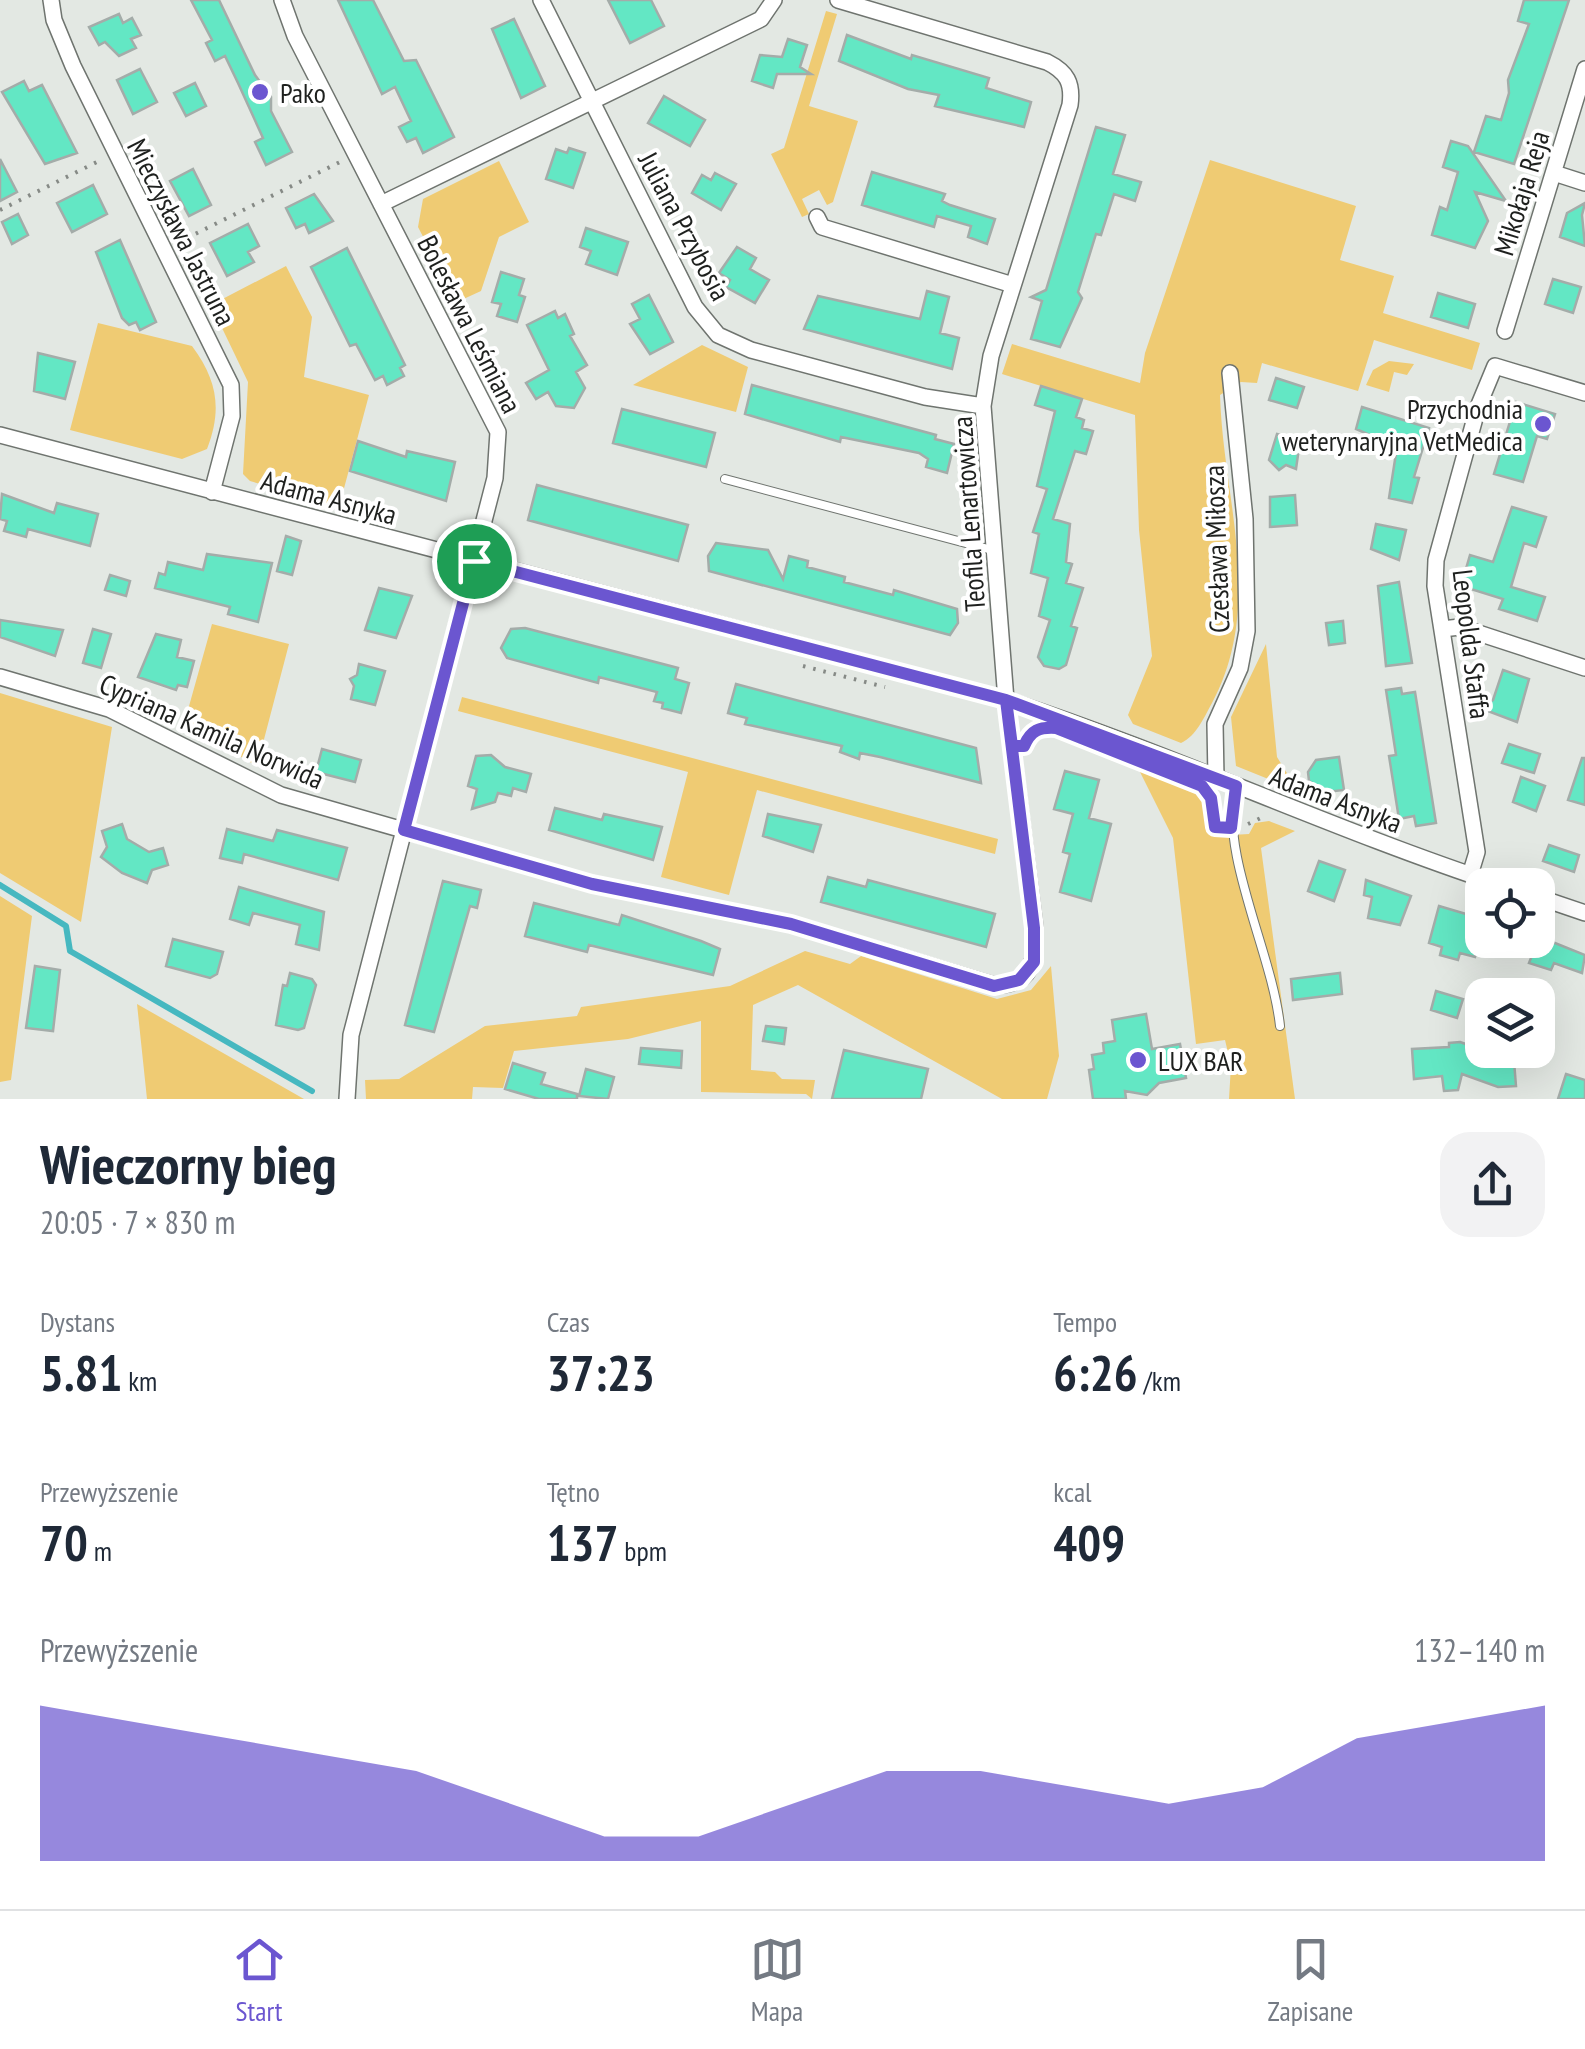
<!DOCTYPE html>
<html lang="pl">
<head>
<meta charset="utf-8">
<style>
	body { margin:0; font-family:"PT Sans Narrow",sans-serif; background:#f2f2f3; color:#1f2937; height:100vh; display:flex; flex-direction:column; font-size:38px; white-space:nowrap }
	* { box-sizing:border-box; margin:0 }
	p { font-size:32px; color:#747a83 }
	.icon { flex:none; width:55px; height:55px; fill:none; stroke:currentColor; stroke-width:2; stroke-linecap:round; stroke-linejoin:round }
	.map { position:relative; height:1099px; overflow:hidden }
	.drawer { display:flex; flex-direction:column; background:#fff; flex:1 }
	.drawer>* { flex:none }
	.tools { position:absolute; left:1465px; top:868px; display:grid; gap:20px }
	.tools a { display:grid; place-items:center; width:90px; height:90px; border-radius:20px; background:#fff; box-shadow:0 10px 40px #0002; font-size:50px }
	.pin { position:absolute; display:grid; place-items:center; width:85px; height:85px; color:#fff; margin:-42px; border:5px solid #fff; border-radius:50%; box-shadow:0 2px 10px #0007 }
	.round { display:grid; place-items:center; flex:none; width:105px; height:105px; border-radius:30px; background:#f2f2f3 }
	.head { display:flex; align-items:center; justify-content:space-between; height:170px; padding:0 40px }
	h1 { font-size:55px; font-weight:600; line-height:75px }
	.stats { display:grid; grid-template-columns:repeat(3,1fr); gap:15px; height:170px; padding:10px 40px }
	.stats div { display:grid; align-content:center }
	.stats b { font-size:50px; font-weight:600 }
	.stats small { font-size:28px; font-weight:400 }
	.stats p { font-size:28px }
	.chart { height:280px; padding:20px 40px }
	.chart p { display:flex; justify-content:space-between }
	.chart svg { width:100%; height:180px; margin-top:10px; fill:#6b56d0; opacity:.7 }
	.tabs { display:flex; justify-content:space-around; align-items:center; height:140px; border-top:2px solid #e0e1e3; background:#fff; font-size:28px; color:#747a83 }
	.tabs a { display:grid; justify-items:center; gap:5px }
	.tabs .active { color:#6b56d0 }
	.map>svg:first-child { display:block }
	.green { fill:#efcb73 }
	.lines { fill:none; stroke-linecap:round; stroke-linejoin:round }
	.stream { stroke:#46b8c0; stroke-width:6 }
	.building { fill:#63e7c4; stroke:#a4aca9; stroke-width:2.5 }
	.service-casing { stroke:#6f746f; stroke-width:10 }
	.minor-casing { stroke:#6f746f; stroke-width:18 }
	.path { stroke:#868a86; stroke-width:4; stroke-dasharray:2.5 8; stroke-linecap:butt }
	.service { stroke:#fff; stroke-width:8 }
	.minor { stroke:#fff; stroke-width:15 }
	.route-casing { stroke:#fff; stroke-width:20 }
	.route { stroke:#6b56d0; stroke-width:12 }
	.poi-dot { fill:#6b56d0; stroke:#fff; stroke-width:4 }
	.labels { text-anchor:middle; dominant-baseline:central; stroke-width:8; stroke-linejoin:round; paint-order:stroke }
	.poi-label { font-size:28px; fill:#1e201e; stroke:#fff; text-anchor:start }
	.street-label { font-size:28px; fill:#1e201e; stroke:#fff }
</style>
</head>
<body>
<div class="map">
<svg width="1585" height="1099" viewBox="0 0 1585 1099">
	<rect width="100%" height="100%" fill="#e3e8e3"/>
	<path class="green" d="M 826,11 L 837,14 L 809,106 L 858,121 L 833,202 L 827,205 L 819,190 L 802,199 L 809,214 L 802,217 L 771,154 L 784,148 Z
		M 1210,160 L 1356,206 L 1340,260 L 1394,276 L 1383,313 L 1480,343 L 1472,370 L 1374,340 L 1358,391 L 1262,363 L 1257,383 L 1241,382 L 1220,395 C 1223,499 1265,604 1212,703 C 1203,719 1197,735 1181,743 L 1133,724 L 1128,715 L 1152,656 L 1139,530 L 1135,415 L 1002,374 L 1012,344 L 1140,383 L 1145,353 Z
		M 499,161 L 529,222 L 499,237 L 481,291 L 457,302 L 418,227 L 423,199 Z
		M 286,266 L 312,317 L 304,377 L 369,395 L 339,507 L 250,481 L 243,474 L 248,382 L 211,305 Z
		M 98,323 L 192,346 C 218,381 222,410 207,449 L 182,459 L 70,430 Z
		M 702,345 L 748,367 L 736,412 L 633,385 Z
		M 1389,361 L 1414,364 L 1407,375 L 1394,372 L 1389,392 L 1366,385 L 1373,370 Z
		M 212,624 L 289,644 L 257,766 L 184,724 Z
		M 1266,644 L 1277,757 L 1298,791 L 1236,766 L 1231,717 Z
		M 0,693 L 112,727 L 81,922 L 0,873 Z
		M 462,697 L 998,839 L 995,854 L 757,790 L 729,895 L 661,877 L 688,772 L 458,711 Z
		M 1137,766 L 1201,793 L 1214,836 L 1249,834 L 1255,823 L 1269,821 L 1295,831 L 1261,848 L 1295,1099 L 1229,1099 L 1231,1065 L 1225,1040 L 1196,1044 L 1173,838 Z
		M 0,896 L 32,916 L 11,1080 L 0,1082 Z
		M 805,951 L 850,964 L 861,956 L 997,999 L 1031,990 L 1051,966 L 1059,1056 L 1047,1099 L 1002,1099 L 798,985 L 753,1005 L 751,1070 L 775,1072 L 782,1079 L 815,1080 L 812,1099 L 806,1094 L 701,1092 L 701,1021 L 628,1039 L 514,1051 L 503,1088 L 473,1087 L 472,1099 L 366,1099 L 365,1080 L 399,1079 L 485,1026 L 577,1016 L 581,1007 L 730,986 Z
		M 137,1004 L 304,1099 L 147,1099 Z"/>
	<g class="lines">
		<path class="stream" d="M 0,885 L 66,926 L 70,951 L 312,1091"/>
	</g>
	<path class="building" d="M 191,0 L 219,0 L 255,75 L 271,97 L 271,111 L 292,152 L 266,165 L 255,142 L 263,138 L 238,83 L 225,56 L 215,61 L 206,43 L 212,40 Z
		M 338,0 L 373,0 L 404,61 L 416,60 L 454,137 L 423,153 L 416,138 L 407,142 L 399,127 L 411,121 L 395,87 L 382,94 Z
		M 608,0 L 651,0 L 664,26 L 630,43 Z
		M 1524,0 L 1569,0 L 1514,164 L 1474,152 L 1486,116 L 1501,120 L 1509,93 L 1508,80 L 1529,24 L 1518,21 Z
		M 119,14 L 123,23 L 132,18 L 141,35 L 131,39 L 136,48 L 119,56 L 105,42 L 99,45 L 89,27 Z
		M 514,19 L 545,86 L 521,98 L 492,29 Z
		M 847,35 L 911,59 L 912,55 L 989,78 L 986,88 L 1031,102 L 1024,127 L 935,106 L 939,95 L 908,89 L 839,61 Z
		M 788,39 L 807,45 L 800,67 L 811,74 L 777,74 L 773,88 L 752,81 L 760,55 L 782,57 Z
		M 140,69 L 157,102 L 133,114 L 117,80 Z
		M 24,81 L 29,91 L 42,85 L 77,153 L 45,164 L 2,92 Z
		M 195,83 L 206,106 L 186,116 L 174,93 Z
		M 664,96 L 705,120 L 690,146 L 648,123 Z
		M 1096,127 L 1125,135 L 1113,174 L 1141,182 L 1135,201 L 1114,194 L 1101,235 L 1096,234 L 1078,292 L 1082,298 L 1060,347 L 1031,339 L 1042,301 L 1031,297 L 1046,290 Z
		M 1451,141 L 1468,146 L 1506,201 L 1475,192 L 1488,221 L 1475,248 L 1432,235 L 1440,207 L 1447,210 L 1458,172 L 1443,167 Z
		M 569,148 L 585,153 L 573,188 L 546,179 L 556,149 L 567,153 Z
		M 0,159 L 17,192 L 0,201 Z
		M 193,169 L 211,205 L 189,216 L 170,181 Z
		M 872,172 L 945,194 L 942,201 L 950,205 L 995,219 L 987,244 L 968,237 L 971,226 L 937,216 L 934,227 L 862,205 Z
		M 715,173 L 736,184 L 721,210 L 692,193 L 702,175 L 711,180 Z
		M 93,185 L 107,214 L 72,232 L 57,203 Z
		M 314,194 L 333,221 L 309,233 L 305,224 L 296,228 L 286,208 Z
		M 1585,203 L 1582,215 L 1585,246 L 1560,237 L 1567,213 Z
		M 18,214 L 28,235 L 12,244 L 2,222 Z
		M 248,224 L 259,246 L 248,252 L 254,262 L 227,276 L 210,243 Z
		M 586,228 L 628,242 L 617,275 L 586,264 L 591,251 L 580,247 Z
		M 120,240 L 156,322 L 140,330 L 136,322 L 129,325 L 122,318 L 96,252 Z
		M 737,247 L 756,258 L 750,269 L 769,280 L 755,303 L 726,287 L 730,280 L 719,273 Z
		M 347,248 L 405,365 L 400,368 L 404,376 L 387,385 L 383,376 L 375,380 L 356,344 L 350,346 L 311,267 Z
		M 501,272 L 524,279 L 519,295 L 525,297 L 517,322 L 497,316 L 501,304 L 492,302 Z
		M 1553,279 L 1581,287 L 1573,313 L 1545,304 Z
		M 927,291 L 949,297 L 940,333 L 959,338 L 952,369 L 804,329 L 818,296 L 920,319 Z
		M 1438,293 L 1475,304 L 1468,328 L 1431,317 Z
		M 649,295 L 673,342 L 650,354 L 630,324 L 640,319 L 632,304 Z
		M 555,311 L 558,318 L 565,314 L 574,334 L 570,336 L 587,365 L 576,372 L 585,388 L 574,408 L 556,406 L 548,392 L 536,399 L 526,383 L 549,370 L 527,325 Z
		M 38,353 L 75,362 L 65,399 L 34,391 Z
		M 1276,378 L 1304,387 L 1297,408 L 1269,400 Z
		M 752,385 L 936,435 L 935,439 L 954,444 L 947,473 L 926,467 L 928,459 L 919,453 L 841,437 L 840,442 L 745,414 Z
		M 1041,386 L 1082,399 L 1076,417 L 1084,420 L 1082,428 L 1093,431 L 1086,454 L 1075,451 L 1053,519 L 1070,524 L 1066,562 L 1072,564 L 1066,583 L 1083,588 L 1071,626 L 1077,628 L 1066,665 L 1059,669 L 1044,666 L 1038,657 L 1050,620 L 1039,616 L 1048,578 L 1031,573 L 1039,534 L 1033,532 L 1047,489 L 1037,486 L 1055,411 L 1035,405 Z
		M 1516,402 L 1555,414 L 1547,439 L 1537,436 L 1523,482 L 1494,474 Z
		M 1362,407 L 1429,428 L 1414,477 L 1419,478 L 1412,503 L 1389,498 L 1397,447 L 1356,429 Z
		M 622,409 L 715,433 L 706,467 L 613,443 Z
		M 1277,434 L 1300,441 L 1296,469 L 1286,465 L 1279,470 L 1269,460 Z
		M 358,441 L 406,457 L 407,451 L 455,462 L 446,501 L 350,471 Z
		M 537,485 L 688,525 L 678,561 L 528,520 Z
		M 2,494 L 54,513 L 57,503 L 98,514 L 90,546 L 28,529 L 26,537 L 4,531 L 7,521 L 0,519 Z
		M 1295,495 L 1297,525 L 1270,527 L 1270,497 Z
		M 1512,507 L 1546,517 L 1536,547 L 1524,543 L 1511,587 L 1545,597 L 1537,621 L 1499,609 L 1503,599 L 1461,586 L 1470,555 L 1493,562 Z
		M 1376,524 L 1406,530 L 1399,560 L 1371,549 Z
		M 286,536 L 301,541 L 292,575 L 277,571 Z
		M 716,543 L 768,550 L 783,579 L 789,556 L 808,561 L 807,567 L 845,577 L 844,582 L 893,595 L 894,590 L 957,609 L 958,623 L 950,635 L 709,571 L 708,556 Z
		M 207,554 L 272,563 L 258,622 L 228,614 L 230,607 L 155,588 L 159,573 L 165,575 L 168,562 L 203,570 Z
		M 110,575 L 130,581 L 126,596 L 105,590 Z
		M 1399,582 L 1412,663 L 1386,666 L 1378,586 Z
		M 379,588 L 412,596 L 396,638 L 365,630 Z
		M 0,620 L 63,630 L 55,656 L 0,637 Z
		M 1343,621 L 1345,643 L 1329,645 L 1326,623 Z
		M 525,628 L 678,668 L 675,679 L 689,683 L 681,713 L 662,708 L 663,703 L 654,701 L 657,692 L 599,677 L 598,683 L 507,658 L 501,648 L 511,629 Z
		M 93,629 L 111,634 L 101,668 L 83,663 Z
		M 156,634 L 181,640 L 177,657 L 194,661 L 187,687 L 178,685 L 176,690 L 138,677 Z
		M 359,664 L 385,671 L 375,705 L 351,699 L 354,686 L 350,679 L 357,675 Z
		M 1503,670 L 1529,679 L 1517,722 L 1477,707 L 1493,700 Z
		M 736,684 L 976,748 L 981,783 L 880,757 L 860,753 L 859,759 L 840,752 L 842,746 L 745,724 L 747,718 L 728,713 Z
		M 1401,688 L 1402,694 L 1415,692 L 1436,823 L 1416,826 L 1414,816 L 1399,819 L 1389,756 L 1396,755 L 1386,690 Z
		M 1509,744 L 1540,754 L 1534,773 L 1502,763 Z
		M 322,749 L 361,760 L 355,782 L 316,772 Z
		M 491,755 L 505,767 L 531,774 L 526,792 L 513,788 L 511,796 L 498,793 L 495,802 L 472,809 L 477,789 L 468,786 L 476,756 Z
		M 1339,757 L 1344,790 L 1326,792 L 1309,781 L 1308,772 L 1316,760 Z
		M 1582,758 L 1585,758 L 1585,805 L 1568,800 Z
		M 1065,771 L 1099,780 L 1089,818 L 1111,824 L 1091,901 L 1060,892 L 1070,854 L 1063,852 L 1073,814 L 1054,809 Z
		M 1521,777 L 1545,786 L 1536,811 L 1513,802 Z
		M 555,808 L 602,820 L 604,814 L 662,827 L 653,860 L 549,830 Z
		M 768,814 L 821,825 L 813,852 L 763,836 Z
		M 122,824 L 127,839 L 149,852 L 163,848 L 168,865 L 152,870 L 147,883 L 122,873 L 101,857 L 107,847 L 102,831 Z
		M 227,829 L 273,841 L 277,830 L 347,848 L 338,880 L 244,854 L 242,863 L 220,858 Z
		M 1549,845 L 1579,855 L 1574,872 L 1543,861 Z
		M 1319,861 L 1345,870 L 1334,901 L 1308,891 Z
		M 828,877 L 866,887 L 868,880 L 995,914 L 986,947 L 821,902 Z
		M 1366,880 L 1411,896 L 1400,925 L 1368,918 L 1372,897 L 1364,895 Z
		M 443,881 L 481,890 L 477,908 L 470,906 L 434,1032 L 405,1025 Z
		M 239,887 L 324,912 L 319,950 L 296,944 L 300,925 L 253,913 L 249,925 L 230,919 Z
		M 534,903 L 619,925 L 622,915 L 701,941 L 720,949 L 713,975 L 589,945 L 587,952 L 525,936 Z
		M 1439,906 L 1466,914 L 1467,932 L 1481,936 L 1475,957 L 1460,953 L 1458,960 L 1440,955 L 1442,947 L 1429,943 Z
		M 173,939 L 223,952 L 217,974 L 210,978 L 166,966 Z
		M 1545,939 L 1585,955 L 1582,973 L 1554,963 L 1551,970 L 1529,963 L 1535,948 L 1541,950 Z
		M 35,966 L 60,970 L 53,1031 L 26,1028 Z
		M 290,973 L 312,979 L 316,985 L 304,1028 L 298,1030 L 276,1025 L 283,985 L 287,986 Z
		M 1340,973 L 1342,994 L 1293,1000 L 1291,979 Z
		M 1436,991 L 1463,999 L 1457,1018 L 1431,1010 Z
		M 1146,1014 L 1152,1049 L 1180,1044 L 1186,1078 L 1159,1083 L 1147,1095 L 1125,1091 L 1126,1099 L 1093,1099 L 1089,1070 L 1094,1069 L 1092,1055 L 1104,1053 L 1103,1043 L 1115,1041 L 1112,1020 Z
		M 766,1026 L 786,1028 L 784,1044 L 763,1041 Z
		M 1460,1042 L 1514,1061 L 1516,1086 L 1498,1087 L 1462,1074 L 1458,1090 L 1444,1091 L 1442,1076 L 1414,1079 L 1412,1049 L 1449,1047 L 1449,1043 Z
		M 641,1048 L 682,1051 L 681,1068 L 639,1064 Z
		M 844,1050 L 928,1069 L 921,1099 L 832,1099 Z
		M 513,1063 L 545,1073 L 541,1084 L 577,1094 L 577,1099 L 539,1099 L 505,1089 Z
		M 586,1069 L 614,1077 L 608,1099 L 579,1096 Z
		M 1566,1074 L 1585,1080 L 1585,1099 L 1558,1099 Z"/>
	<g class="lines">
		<g class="service-casing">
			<path id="service" d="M 725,479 L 992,550
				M 1235,787 C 1220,856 1272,952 1280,1026"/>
		</g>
		<g class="minor-casing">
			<path id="minor" d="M 51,0 L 54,20 L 73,66 L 231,385 L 232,416 L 212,492
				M 282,0 L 295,36 L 498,432 L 495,478 L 351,1035 L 347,1099
				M 541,0 L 695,307 L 718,335 L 751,350 L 925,397 L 983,406
				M 1554,173 L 1585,183
				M 381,204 L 761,19 L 774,0
				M 817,217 L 822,227 L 1013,285
				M 1505,331 L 1585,69
				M 0,435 L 1006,700 C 1173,754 1333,830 1501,885
				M 1442,629 L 1460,627 L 1585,668
				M 0,677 L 109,709 L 281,795 L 592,884 L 791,924 L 994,985 C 1034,985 1035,961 1035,928 L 1006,700 L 983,406 L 991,356 L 1070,105 C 1073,83 1067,72 1047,62 L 838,0
				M 1216,778 L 1215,724 L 1240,668 L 1247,631 L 1245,519 L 1230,373
				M 1470,875 L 1477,852 L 1435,586 L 1436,560 L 1478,407 L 1495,366 L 1585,393
				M 1538,897 L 1585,913"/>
		</g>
		<path class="path" d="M 0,210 L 103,159
			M 177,243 L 342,161
			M 439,568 L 450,585
			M 803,666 L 885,687
			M 1208,794 L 1215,827 L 1222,827
			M 1248,824 L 1265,816"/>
		<use href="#service" class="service"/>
		<use href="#minor" class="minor"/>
	</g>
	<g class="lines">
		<g class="route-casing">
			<path id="route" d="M 474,561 L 404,830 L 592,884 L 791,924 L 994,986 L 1019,980 L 1034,962 L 1034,928 L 1006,700 L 1236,786 L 1231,828 L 1215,827 L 1211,798 L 1202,786 L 1056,728 C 1039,727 1031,730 1024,746 L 1012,746 L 1006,700 L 474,561"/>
		</g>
		<use href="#route" class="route"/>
	</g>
	<g class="poi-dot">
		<circle cx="260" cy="92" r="10"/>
		<circle cx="1543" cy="424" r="10"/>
		<circle cx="1138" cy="1060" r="10"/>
	</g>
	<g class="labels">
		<g class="poi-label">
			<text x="280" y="92">Pako</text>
			<text x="1523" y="408" text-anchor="end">Przychodnia<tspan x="1523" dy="32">weterynaryjna VetMedica</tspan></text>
			<text x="1158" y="1060">LUX BAR</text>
		</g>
		<g class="street-label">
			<text transform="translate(1521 193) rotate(-73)">Mikołaja Reja</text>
			<text transform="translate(685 226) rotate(62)">Juliana Przybosia</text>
			<text transform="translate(182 232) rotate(63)">Mieczysława Jastruna</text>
			<text transform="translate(470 324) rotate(63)">Bolesława Leśmiana</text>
			<text transform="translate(329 497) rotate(15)">Adama Asnyka</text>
			<text transform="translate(968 514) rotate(-94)">Teofila Lenartowicza</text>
			<text transform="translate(1216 549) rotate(-92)">Czesława Miłosza</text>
			<text transform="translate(1472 644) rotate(83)">Leopolda Staffa</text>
			<text transform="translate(212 731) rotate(24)">Cypriana Kamila Norwida</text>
			<text transform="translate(1336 799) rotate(21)">Adama Asnyka</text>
		</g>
	</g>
</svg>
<div class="tools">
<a><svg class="icon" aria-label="locate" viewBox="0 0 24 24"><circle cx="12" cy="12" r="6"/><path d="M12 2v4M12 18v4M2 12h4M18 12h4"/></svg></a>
<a><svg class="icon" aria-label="layers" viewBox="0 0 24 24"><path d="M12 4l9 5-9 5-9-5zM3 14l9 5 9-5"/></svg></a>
</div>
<div class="pin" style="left:474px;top:561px;background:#1e9e55"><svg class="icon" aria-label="arrive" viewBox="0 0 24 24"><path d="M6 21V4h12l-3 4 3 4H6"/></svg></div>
</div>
<section class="drawer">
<div class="head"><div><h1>Wieczorny bieg</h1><p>20:05 · 7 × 830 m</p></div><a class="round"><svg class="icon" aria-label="share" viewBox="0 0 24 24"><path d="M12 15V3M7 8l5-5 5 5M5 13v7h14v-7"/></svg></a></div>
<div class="stats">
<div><p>Dystans</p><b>5.81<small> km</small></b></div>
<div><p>Czas</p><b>37:23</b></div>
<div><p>Tempo</p><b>6:26<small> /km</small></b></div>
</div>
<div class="stats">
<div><p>Przewyższenie</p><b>70<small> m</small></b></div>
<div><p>Tętno</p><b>137<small> bpm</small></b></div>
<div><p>kcal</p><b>409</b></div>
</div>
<div class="chart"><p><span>Przewyższenie</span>132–140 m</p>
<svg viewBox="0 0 160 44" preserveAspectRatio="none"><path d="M0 44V6L10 10L20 14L30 18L40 22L50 30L60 38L70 38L80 30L90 22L100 22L110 26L120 30L130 26L140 14L150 10L160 6V44z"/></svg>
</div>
</section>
<nav class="tabs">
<a class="active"><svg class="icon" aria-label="home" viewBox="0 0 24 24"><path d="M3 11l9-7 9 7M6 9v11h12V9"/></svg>Start</a>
<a><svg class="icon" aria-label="map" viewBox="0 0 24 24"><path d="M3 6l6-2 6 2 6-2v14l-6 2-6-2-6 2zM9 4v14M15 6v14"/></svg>Mapa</a>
<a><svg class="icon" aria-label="saved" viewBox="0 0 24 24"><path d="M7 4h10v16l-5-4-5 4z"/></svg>Zapisane</a>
</nav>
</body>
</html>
